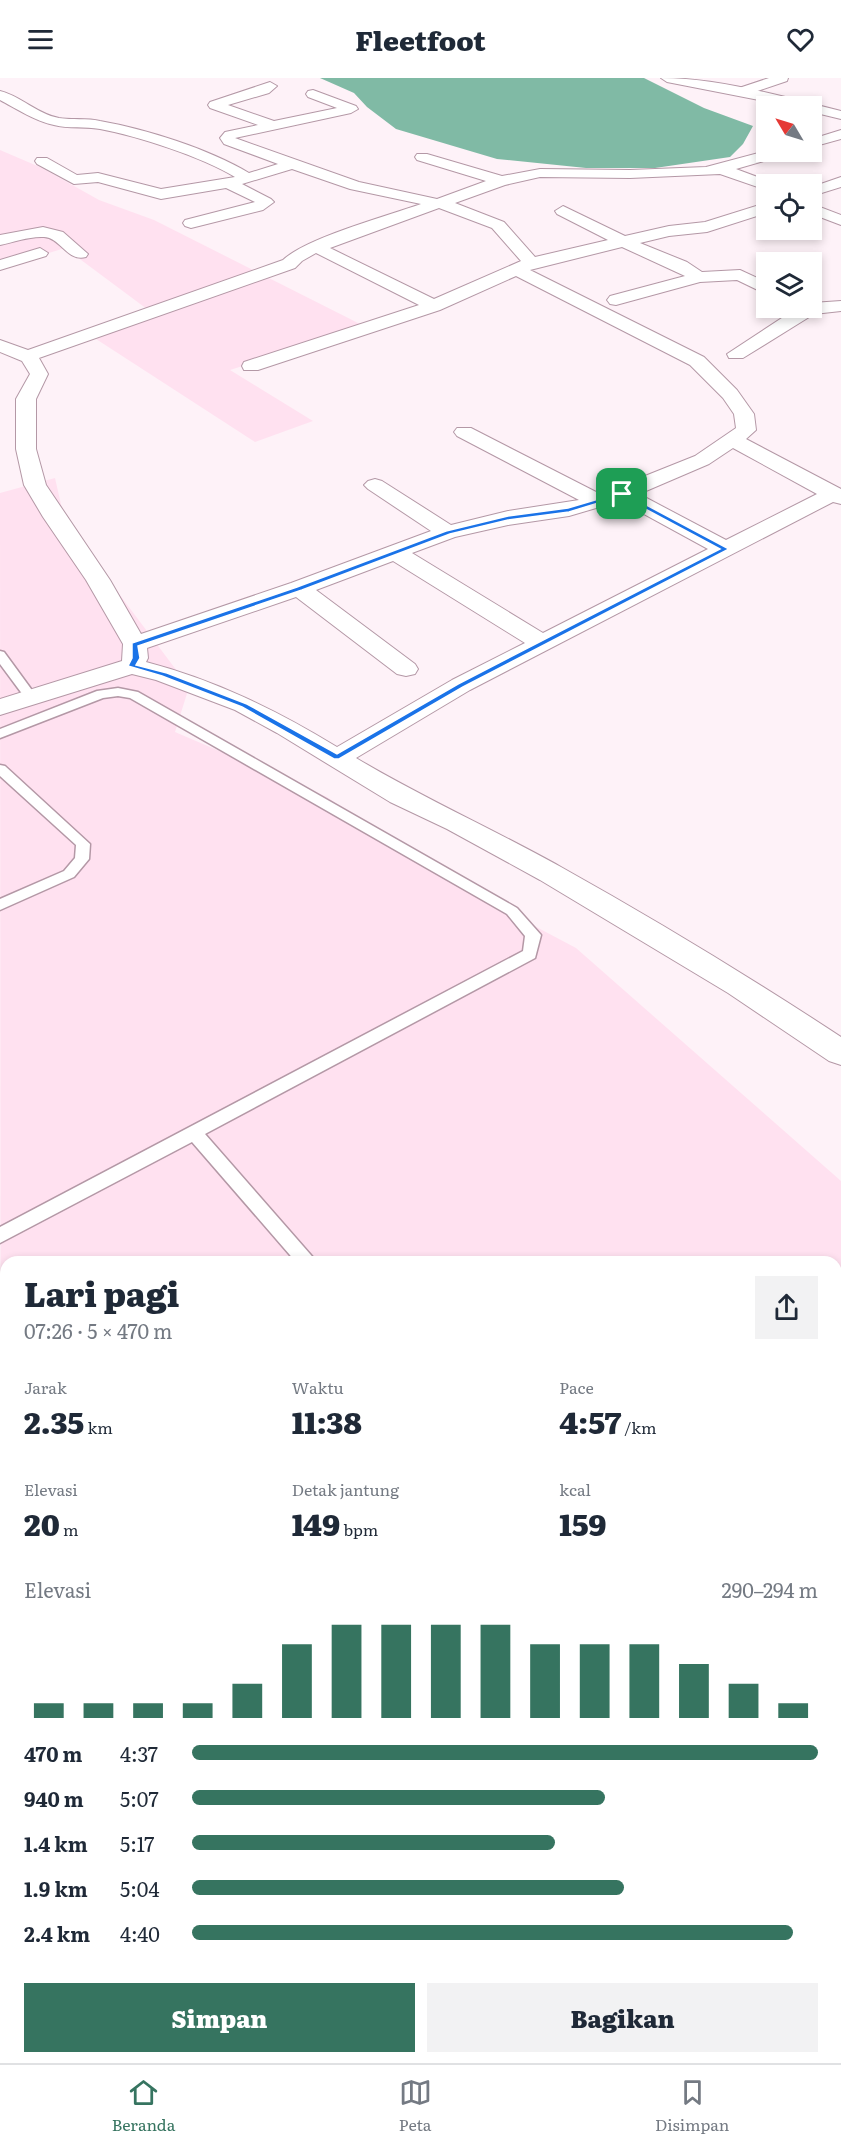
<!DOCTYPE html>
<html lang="id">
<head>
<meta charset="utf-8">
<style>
	body { margin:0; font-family:Literata,serif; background:#f2f2f3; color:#1f2937; height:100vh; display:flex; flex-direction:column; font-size:22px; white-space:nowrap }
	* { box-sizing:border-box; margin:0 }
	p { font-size:20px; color:#747a83 }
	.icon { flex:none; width:33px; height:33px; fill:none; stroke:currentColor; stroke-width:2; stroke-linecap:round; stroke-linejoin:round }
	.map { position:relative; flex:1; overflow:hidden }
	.panel { position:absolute; left:0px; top:1178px; width:842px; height:808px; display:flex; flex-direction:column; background:#fff; border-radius:18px 18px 0 0; box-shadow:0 3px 9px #0003 }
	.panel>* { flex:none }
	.needle { width:39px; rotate:308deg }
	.controls { position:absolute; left:756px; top:18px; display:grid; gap:12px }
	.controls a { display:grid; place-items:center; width:66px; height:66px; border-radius:0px; background:#fff; box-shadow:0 3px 9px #0003; font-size:30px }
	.pin { position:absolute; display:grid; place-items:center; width:51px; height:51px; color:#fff; margin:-26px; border-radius:12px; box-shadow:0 3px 9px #0006 }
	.round { display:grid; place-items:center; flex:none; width:63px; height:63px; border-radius:0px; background:#f2f2f3 }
	.summary { display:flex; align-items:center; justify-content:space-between; height:102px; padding:0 24px }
	h1 { font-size:33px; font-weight:800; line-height:45px }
	.figures { display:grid; grid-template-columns:repeat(3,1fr); gap:9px; height:102px; padding:6px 24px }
	.figures div { display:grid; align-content:center }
	.figures b { font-size:30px; font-weight:800 }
	.figures small { font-size:16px; font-weight:400 }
	.figures p { font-size:16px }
	.chart { height:168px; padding:12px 24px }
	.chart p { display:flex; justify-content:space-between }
	.chart svg { width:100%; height:108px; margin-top:6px; stroke:#367460; stroke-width:6 }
	.action { display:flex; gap:12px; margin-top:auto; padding:12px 24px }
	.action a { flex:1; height:69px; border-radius:0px; background:#367460; color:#fff; font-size:24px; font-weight:800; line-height:69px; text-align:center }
	.action a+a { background:#f2f2f3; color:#1f2937 }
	ul { padding:0 24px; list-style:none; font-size:20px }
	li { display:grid; grid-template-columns:96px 72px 1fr; align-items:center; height:45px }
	li i { height:15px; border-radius:8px; background:#367460 }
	header { display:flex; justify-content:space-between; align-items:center; height:78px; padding:0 24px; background:#fff; font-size:27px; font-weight:800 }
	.tabs { display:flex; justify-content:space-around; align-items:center; height:84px; border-top:2px solid #e0e1e3; background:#fff; font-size:16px; color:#747a83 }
	.tabs a { display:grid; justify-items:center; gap:3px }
	.tabs .current { color:#367460 }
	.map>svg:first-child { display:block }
	.built { fill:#ffe1f0 }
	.water { fill:#80baa5 }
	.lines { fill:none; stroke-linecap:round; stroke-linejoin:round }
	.lane-casing { stroke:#b498a6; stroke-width:3 }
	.street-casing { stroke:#b498a6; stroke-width:2 }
	.secondary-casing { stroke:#b498a6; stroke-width:2 }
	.lane { fill:#fff; fill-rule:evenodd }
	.street { fill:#fff; fill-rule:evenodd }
	.secondary { fill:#fff; fill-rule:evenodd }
	.route { fill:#1a73e8; stroke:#fff; stroke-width:1.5; fill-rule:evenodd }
</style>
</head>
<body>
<header><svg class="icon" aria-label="menu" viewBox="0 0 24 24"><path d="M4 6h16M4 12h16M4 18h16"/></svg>Fleetfoot<svg class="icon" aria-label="heart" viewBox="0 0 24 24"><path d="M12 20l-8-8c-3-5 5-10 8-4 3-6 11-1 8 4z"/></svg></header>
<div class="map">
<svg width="841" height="1985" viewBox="0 0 841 1985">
	<rect width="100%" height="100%" fill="#fef2f8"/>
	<path class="built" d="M 0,72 L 42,90 L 99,122 L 154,142 L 366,249 L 230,292 L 313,343 L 255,364 L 96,261 L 155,237 L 65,170 L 0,190 Z
		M 55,400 L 65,444 L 189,609 L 175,654 L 327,719 L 438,797 L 576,870 L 841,1103 L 841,1912 L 836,1916 L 836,1184 L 6,1184 L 6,1797 L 1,1800 L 0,415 Z"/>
	<path class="water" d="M 320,0 L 644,0 L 704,30 L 753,48 L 743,66 L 730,79 L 655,90 L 586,90 L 497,81 L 396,51 L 367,29 L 354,15 Z"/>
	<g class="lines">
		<g class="lane-casing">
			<path id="lane" d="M 0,573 L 4,574 L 34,615 L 36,618 L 34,621 L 26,621 L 0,586 Z
				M 118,610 L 138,614 L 517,830 L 541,857 L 535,880 L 205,1056 L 317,1184 L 296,1184 L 192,1064 L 0,1165 L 0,1149 L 523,873 L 525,858 L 507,836 L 130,620 L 118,618 L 103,620 L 0,660 L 0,651 L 97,613 Z
				M 0,687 L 5,688 L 90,766 L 89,781 L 74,799 L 0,832 L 0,821 L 64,793 L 75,780 L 76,767 L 0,698 Z"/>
		</g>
		<g class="street-casing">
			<path id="street" d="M 769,0 L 788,0 L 787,3 L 746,17 L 741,18 L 734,14 L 736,11 Z
				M 270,4 L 277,8 L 269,15 L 228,27 L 274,43 L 337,30 L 308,19 L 306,16 L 308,13 L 313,12 L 356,28 L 358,31 L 351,35 L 235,60 L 359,104 L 437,121 L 486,103 L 417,82 L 415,79 L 417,76 L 427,76 L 502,98 L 540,91 L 630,92 L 706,89 L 766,73 L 787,74 L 785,77 L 736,91 L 771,104 L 773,106 L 766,106 L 766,112 L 720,96 L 630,100 L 540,99 L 505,107 L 455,125 L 504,144 L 535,179 L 608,162 L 557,136 L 555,133 L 563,128 L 625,158 L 669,148 L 705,144 L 766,125 L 766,135 L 707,154 L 669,158 L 640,165 L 687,184 L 702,194 L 740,192 L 766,204 L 766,216 L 737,202 L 700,204 L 616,227 L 610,226 L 607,222 L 610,218 L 685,198 L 622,169 L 530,192 L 704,279 L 737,312 L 754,336 L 756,352 L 746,361 L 841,411 L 841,426 L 833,424 L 470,612 L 356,680 C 423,720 493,751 561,789 C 656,842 750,899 841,959 L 841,987 L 829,983 L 728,915 L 540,802 L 447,751 L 390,724 L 277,655 L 235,632 L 156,602 L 132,596 L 0,637 L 0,621 L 122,583 L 123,566 L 86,502 L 43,439 L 24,407 L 16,371 L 16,321 L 30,296 L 22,283 L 0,274 L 0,262 L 28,272 L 283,182 C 306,160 387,138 421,126 L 350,111 L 292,91 L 242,106 L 271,121 L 274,124 L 263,132 L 191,150 L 185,148 L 183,145 L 185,142 L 255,124 L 226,110 L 161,121 L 98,104 L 74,106 L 37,86 L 35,83 L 37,80 L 47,80 L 77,97 L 98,95 L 161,111 L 235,99 C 202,79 138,58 100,51 C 85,48 69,51 54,47 C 35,43 17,31 0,22 L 0,13 C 21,18 37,36 59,40 C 72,42 87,40 100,43 C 146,51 209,71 249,95 L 278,86 L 224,66 L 220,60 L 225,54 L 258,47 L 210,30 L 208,27 L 210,24 ZM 439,130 L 492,150 L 521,183 L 434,221 L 330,170 ZM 316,175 L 419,227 L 244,284 L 242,288 L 244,292 L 258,292 L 440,232 L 516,198 L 690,287 L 723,320 L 734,336 L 736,350 L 695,378 L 600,416 L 471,350 L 457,350 L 454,354 L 457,358 L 579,422 L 508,433 L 451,447 L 382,403 L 375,401 L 368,403 L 364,407 L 368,411 L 431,453 L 291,505 L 141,556 L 110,502 L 46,407 L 36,371 L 36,321 L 48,296 L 39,280 L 295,190 L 302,183 ZM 733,370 L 817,416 L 726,462 L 639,416 L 709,386 ZM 620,423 L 708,471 L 543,555 L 412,475 L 455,459 L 508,447 L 569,438 ZM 393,483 L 525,565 L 452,602 L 337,669 C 276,632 215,602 146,584 L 148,580 L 147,570 L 296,519 L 397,596 L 406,598 L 415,596 L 418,591 L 415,586 L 316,512 Z
				M 841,52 L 841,61 L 812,69 L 812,61 Z
				M 841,99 L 841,109 L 812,118 L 812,109 Z
				M 812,126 L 841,137 L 841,147 L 812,136 Z
				M 43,149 L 63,154 L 88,176 L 86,179 C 67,184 61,160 44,159 C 30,158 14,164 0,167 L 0,157 Z
				M 40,170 L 48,175 L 46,178 L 0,192 L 0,182 Z
				M 841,223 L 841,233 L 814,236 L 743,280 L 729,280 L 727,276 L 797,230 L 812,230 L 812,225 Z
				M 271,1980 L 359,1980 L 362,1985 L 268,1985 Z"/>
		</g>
		<g class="secondary-casing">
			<path id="secondary" d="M 661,0 C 719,0 784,19 841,33 L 841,41 L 812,34 L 812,28 L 789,28 L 667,4 Z"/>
		</g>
		<use href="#lane" class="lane"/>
		<use href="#street" class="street"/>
		<use href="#secondary" class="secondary"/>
	</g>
	<path class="route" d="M 622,414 L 729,471 L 463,609 L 339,681 L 334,681 L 242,629 L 162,598 L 128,588 L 132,580 L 132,565 L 297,509 L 446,453 L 508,438 L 568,430 ZM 621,418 L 720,471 L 458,606 L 337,676 L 247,626 L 167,595 L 136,587 L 140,580 L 138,568 L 302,512 L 450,456 L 508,442 L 569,434 Z"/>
</svg>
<div class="controls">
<a><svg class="needle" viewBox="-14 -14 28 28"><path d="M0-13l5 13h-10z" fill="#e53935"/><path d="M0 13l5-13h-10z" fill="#747a83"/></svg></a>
<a><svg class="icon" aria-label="locate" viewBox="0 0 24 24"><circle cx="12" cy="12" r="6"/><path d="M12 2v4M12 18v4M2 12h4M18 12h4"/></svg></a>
<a><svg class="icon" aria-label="layers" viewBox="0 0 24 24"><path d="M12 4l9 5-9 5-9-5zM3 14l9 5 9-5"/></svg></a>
</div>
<div class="pin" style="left:622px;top:416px;background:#1e9e55"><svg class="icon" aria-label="arrive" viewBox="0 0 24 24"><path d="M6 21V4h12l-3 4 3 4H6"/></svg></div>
<section class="panel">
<div class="summary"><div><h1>Lari pagi</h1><p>07:26 · 5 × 470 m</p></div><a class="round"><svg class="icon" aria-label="share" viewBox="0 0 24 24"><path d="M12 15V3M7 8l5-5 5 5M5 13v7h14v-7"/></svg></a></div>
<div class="figures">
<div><p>Jarak</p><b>2.35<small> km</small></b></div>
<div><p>Waktu</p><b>11:38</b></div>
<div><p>Pace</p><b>4:57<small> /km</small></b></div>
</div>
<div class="figures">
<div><p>Elevasi</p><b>20<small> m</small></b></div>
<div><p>Detak jantung</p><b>149<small> bpm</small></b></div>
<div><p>kcal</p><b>159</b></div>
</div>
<div class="chart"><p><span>Elevasi</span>290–294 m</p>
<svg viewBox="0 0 160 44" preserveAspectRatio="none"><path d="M5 44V38M15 44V38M25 44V38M35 44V38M45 44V30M55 44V14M65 44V6M75 44V6M85 44V6M95 44V6M105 44V14M115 44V14M125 44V14M135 44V22M145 44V30M155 44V38"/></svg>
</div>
<ul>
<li><b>470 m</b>4:37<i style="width:100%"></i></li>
<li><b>940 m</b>5:07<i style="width:66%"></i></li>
<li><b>1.4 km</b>5:17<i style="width:58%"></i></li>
<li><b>1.9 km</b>5:04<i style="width:69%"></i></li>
<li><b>2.4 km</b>4:40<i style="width:96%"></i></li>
</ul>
<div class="action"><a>Simpan</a><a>Bagikan</a></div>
</section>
</div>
<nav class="tabs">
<a class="current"><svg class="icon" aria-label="home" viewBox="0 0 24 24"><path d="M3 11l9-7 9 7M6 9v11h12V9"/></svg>Beranda</a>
<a><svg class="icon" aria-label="map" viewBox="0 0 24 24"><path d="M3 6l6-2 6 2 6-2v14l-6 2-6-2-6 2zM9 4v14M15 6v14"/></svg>Peta</a>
<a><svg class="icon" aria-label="saved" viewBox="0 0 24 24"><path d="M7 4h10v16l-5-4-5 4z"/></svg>Disimpan</a>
</nav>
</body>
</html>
